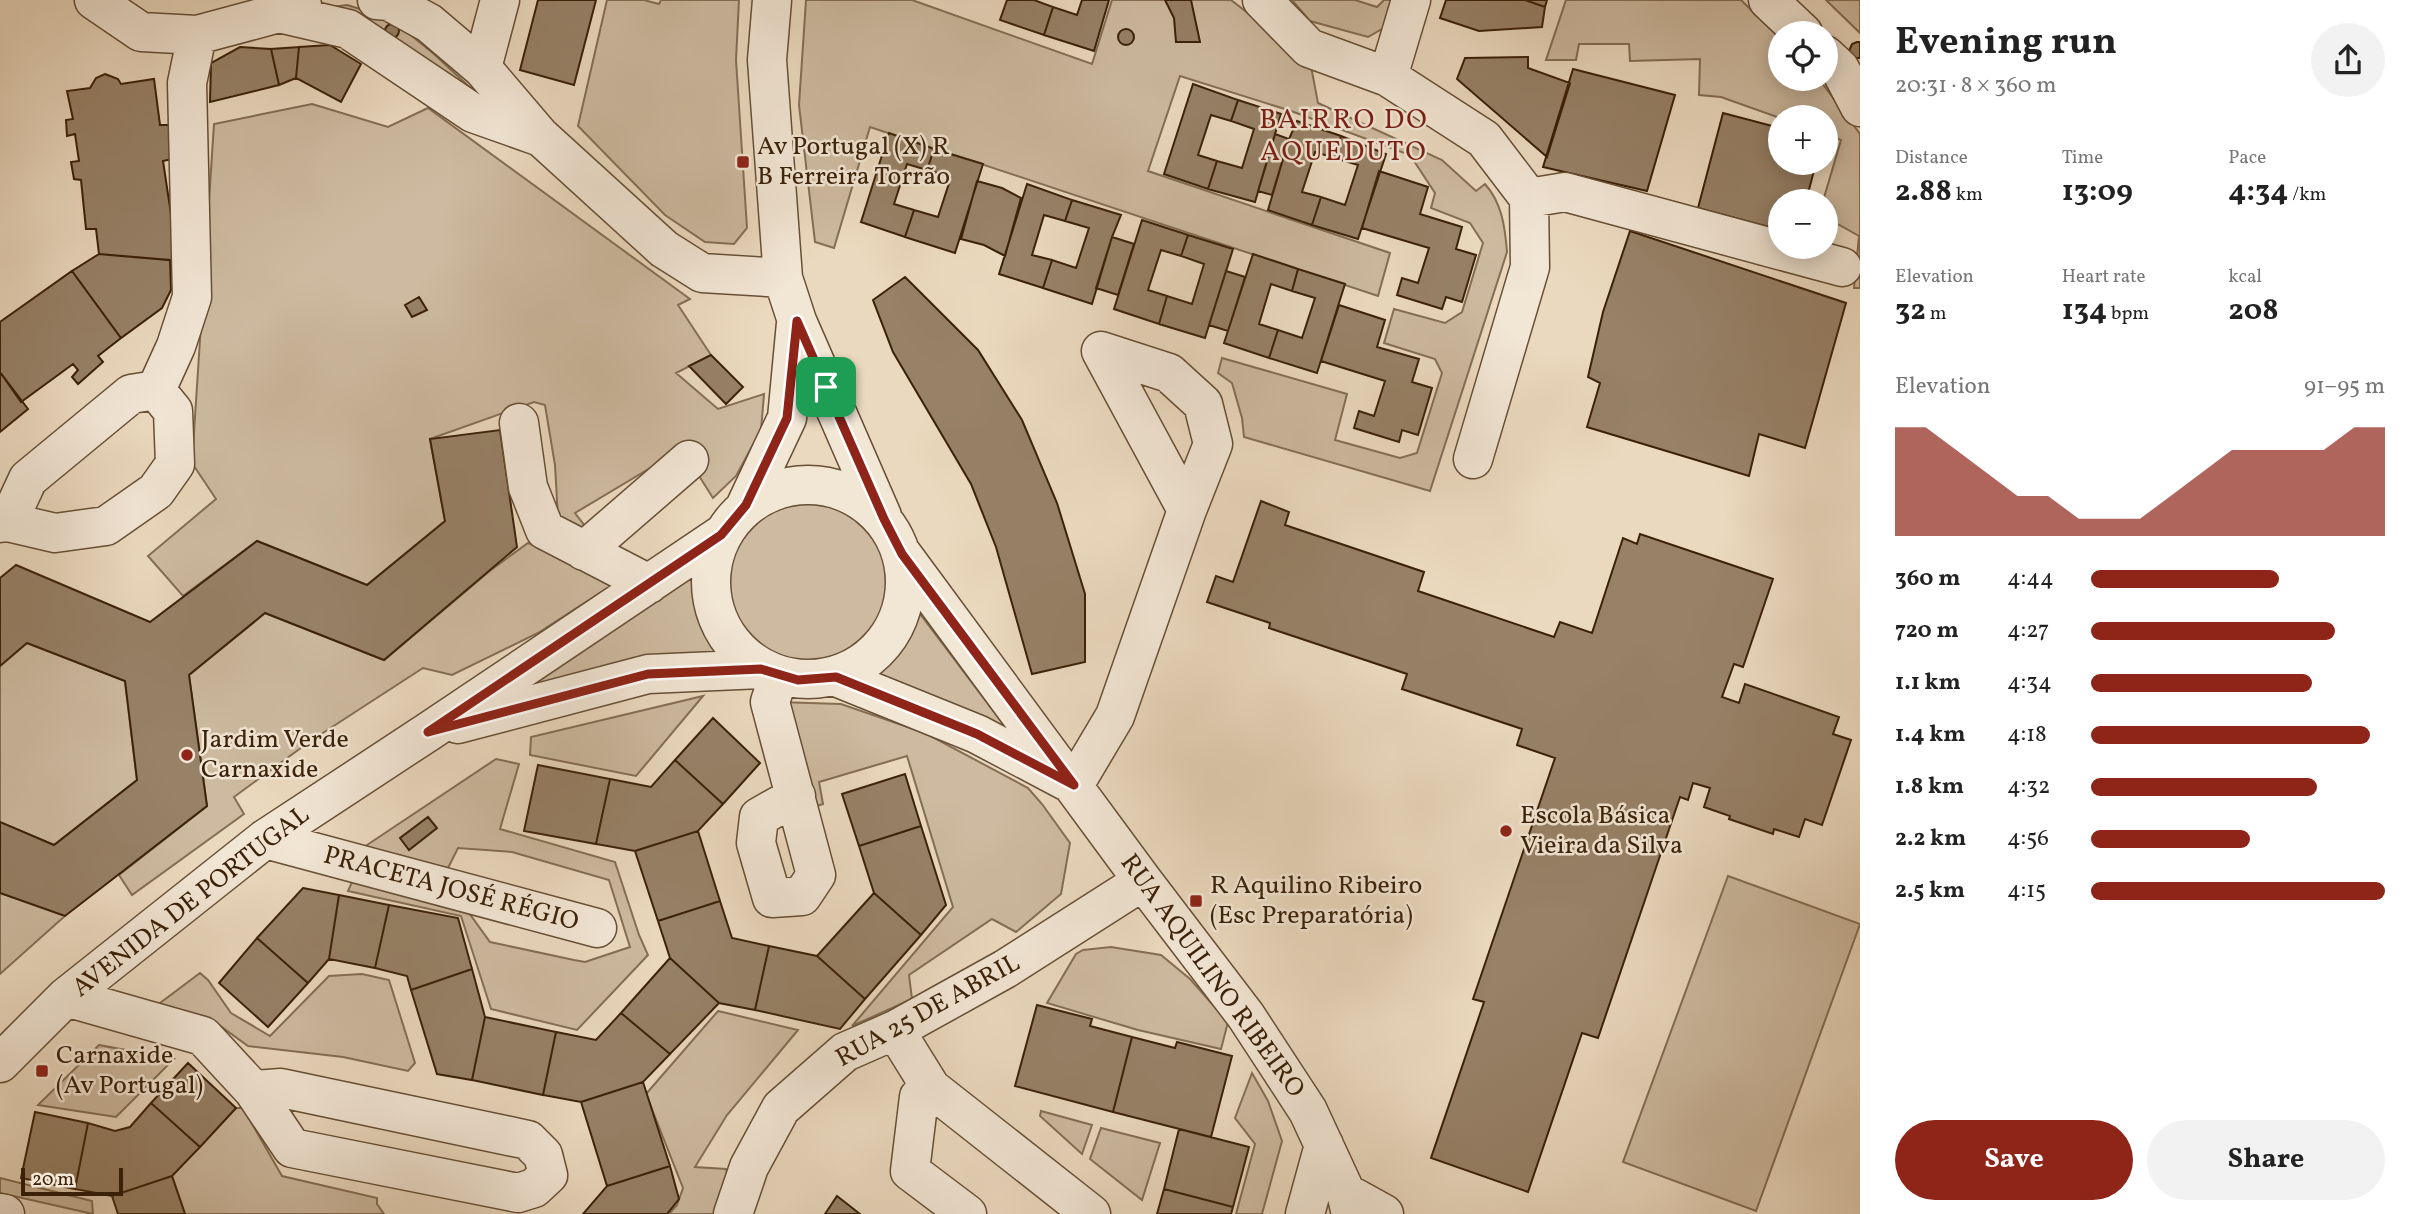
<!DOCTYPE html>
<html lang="en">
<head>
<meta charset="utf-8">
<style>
	body { margin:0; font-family:Vollkorn,serif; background:#f2f2f2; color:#222; height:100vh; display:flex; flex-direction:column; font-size:26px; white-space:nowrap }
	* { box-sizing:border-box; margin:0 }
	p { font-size:23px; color:#767676 }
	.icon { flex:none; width:38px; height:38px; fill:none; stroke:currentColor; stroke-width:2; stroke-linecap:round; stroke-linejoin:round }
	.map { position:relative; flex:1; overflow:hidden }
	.sheet { display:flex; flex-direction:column; background:#fff; width:560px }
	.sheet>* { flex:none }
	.fabs { position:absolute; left:1768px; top:21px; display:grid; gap:14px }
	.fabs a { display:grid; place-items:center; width:70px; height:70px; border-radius:50%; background:#fff; box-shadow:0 4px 18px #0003; font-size:35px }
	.scale { position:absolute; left:21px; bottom:18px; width:102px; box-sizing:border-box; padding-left:7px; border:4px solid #3b2108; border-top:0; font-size:19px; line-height:24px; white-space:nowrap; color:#3b2108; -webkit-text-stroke:5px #f2e6d5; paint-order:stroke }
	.pin { position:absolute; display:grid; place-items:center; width:60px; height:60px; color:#fff; margin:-30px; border-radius:14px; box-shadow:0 4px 10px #0006 }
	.round { display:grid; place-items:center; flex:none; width:74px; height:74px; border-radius:37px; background:#f2f2f2 }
	.overview { display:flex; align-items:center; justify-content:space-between; height:119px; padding:0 35px }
	h1 { font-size:38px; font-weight:700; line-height:52px }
	.figures { display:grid; grid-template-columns:repeat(3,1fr); gap:10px; height:119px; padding:7px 35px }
	.figures div { display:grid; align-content:center }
	.figures b { font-size:30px; font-weight:700 }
	.figures small { font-size:19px; font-weight:400 }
	.figures p { font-size:19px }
	.chart { height:196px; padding:14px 35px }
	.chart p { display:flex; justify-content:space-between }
	.chart svg { width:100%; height:126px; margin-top:7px; fill:#8f2418; opacity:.7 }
	.action { display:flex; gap:14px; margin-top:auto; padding:14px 35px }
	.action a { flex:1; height:80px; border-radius:42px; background:#8f2418; color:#fff; font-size:28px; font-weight:700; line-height:80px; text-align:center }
	.action a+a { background:#f2f2f2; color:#222 }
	ul { padding:0 35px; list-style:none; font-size:23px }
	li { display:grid; grid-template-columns:112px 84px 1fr; align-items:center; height:52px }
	li i { height:18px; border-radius:9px; background:#8f2418 }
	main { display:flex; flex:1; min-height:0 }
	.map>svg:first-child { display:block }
	.green { fill:#cdbaa0; stroke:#846e54; stroke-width:2 }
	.building { fill:#978167; stroke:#3b2108; stroke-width:2 }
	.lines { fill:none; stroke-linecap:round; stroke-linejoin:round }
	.minor-casing { stroke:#674f36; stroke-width:41 }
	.minor { stroke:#f2e6d5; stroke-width:38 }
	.route-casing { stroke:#fff; stroke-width:14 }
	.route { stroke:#8f2418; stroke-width:9 }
	.poi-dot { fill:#8f2418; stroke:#f2e6d5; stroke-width:2.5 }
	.labels { text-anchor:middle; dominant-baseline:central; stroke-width:5; stroke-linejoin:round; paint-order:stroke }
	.poi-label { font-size:26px; fill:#3b2108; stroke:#f2e6d5; text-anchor:start }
	.street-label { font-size:26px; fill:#3b2108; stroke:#f2e6d5 }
	.neighbourhood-label { font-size:28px; letter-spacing:2px; fill:#7a1f14; stroke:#f2e6d5 }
</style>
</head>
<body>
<main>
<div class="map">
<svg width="1860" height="1214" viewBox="0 0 1860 1214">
	<rect width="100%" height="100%" fill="#ebd9bf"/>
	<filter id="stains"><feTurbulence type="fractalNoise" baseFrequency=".00286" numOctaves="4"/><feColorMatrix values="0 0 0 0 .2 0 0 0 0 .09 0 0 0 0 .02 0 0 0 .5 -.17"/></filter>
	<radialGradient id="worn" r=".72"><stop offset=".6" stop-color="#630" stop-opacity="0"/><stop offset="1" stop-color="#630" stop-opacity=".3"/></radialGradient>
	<path class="green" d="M 607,0 L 644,0 L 659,4 L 661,0 L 739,0 L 736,60 L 747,228 L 734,244 L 705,242 L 665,215 L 578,126 Z
		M 806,0 L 912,0 L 1092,64 L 1112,0 L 1231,0 L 1310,61 L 1318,103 L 1442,160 L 1476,191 L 1485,184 C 1502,203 1505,227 1507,252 L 1430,491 L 1244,437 L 1242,418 L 1232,383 L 1218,373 L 1222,358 L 1347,394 L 1335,440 L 1400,458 L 1417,453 L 1442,373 L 1435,359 L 1384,343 L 1394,309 L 1445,323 L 1462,312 L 1483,243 L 1470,223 L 1431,208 L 1435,193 L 1410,155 L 1291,111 L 1180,76 L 1148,171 L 1390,253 L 1378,296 L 870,127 L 834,248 L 815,242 L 799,105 Z
		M 1292,0 L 1355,0 L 1377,7 L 1384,0 L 1395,0 L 1387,26 L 1368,37 L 1310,21 Z
		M 1566,0 L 1741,0 L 1780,38 L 1780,79 L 1819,79 L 1860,134 L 1860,288 L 1854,288 L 1859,236 L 1825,217 L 1825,201 L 1823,201 L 1841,140 L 1825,134 L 1825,117 L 1780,118 L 1721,97 L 1699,95 L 1700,59 L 1630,61 L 1629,44 L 1579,44 L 1576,60 L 1546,60 Z
		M 1826,0 L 1860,0 L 1860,33 Z
		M 347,5 L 390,18 L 434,54 L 489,105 L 317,9 Z
		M 312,104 L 388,127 L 428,108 L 690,299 L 678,305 L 711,355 L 676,373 L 718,409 L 764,394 L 761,430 L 736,476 L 713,498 L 682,449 L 575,513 L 588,530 L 558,518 L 555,465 L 545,405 L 534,402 L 430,439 L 445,521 L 367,585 L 257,541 L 183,596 L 148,556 L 216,499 L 192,463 L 214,124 Z
		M726 584a84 84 0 1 1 168 0a84 84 0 1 1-168 0Z
		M 528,543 L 611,577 L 609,587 L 538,633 L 452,675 L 423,668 L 309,742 L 234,797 L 244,814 L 132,895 L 119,875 L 207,806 L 189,675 L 265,613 L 384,660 L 491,570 Z
		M 696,575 C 693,611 696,627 722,654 L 516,697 L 612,625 Z
		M 917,610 L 1019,745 L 868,677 L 884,665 L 910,638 Z
		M 27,643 L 125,681 L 137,780 L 54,845 L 0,822 L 0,666 Z
		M 703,696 L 636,776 L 530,755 L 531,737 Z
		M 778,702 L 841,704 L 925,733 L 1028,788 L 1042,804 L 1070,843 L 1061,894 L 1016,932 L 992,919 L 909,975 L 912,999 L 852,1026 L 953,907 L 907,756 L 819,782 L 823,804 L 804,810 Z
		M 496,759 L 519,764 L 500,829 L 615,862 L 639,935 L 648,955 L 577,1030 L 491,1009 L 461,916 L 348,891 L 352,882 L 469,913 L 490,942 L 574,960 L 585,962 L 630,947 L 609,880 L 512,852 L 458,848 L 448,868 L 364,847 Z
		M 1728,876 L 1860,924 L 1756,1211 L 1623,1162 Z
		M 0,893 L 65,916 L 0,974 Z
		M 1111,947 L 1161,955 L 1190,979 L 1228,1022 L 1221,1049 L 1138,1030 L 1047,1003 L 1076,954 L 1083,950 Z
		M 200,973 L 208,980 L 231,1013 L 270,1036 L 329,976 L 362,974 L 389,980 L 415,1063 L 408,1071 L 343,1057 L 248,1046 L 219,1025 L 152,1009 Z
		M 718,1011 L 798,1030 L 727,1115 L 695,1167 L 726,1169 L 728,1176 L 714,1214 L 669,1214 L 677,1205 L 683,1188 L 646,1094 Z
		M 99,1045 L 174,1059 L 116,1117 L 38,1105 Z
		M 1252,1073 L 1268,1101 L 1282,1141 L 1262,1214 L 1236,1214 L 1255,1144 L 1235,1118 Z
		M 236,1108 L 243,1108 L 282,1176 L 377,1198 L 377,1204 L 384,1214 L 185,1214 L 172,1176 Z
		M 1041,1111 L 1092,1125 L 1082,1154 L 1040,1116 Z
		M 1101,1128 L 1160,1143 L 1142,1200 L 1090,1159 Z
		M 0,1178 L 92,1201 L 93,1214 L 0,1193 Z"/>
	<path class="building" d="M 538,0 L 596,0 L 574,85 L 520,70 Z
		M 1007,0 L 1034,0 L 1053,7 L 1044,35 L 1000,20 Z
		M 1082,0 L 1109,0 L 1094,51 L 1044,35 L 1053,7 L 1077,15 Z
		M 1165,0 L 1191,0 L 1200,42 L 1176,42 L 1174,18 Z
		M 1446,0 L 1525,0 L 1545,7 L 1542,27 L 1479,31 L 1440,18 Z
		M 1525,0 L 1547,0 L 1545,7 Z
		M385 31a7 7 0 1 1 14 0a7 7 0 1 1-14 0Z
		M1118 37a8 8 0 1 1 16 0a8 8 0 1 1-16 0Z
		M 1857,42 L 1860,42 L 1860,58 L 1854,58 L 1849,51 L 1852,44 Z
		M 330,45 L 361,64 L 341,102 L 296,78 L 299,47 Z
		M 240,47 L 271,49 L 279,85 L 210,102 L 211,63 Z
		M 299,47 L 296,78 L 279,85 L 271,49 Z
		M 1528,57 L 1528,68 L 1570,83 L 1547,157 L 1457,79 L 1465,58 Z
		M 1573,69 L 1675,95 L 1647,191 L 1543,167 Z
		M 105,74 L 118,79 L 121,84 L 154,79 L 160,125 L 169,125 L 172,159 L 163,161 L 178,261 L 99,254 L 96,229 L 86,229 L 81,180 L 74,179 L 71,162 L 79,161 L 75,134 L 67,136 L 66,120 L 73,119 L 67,91 L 90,88 L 96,78 Z
		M 1193,84 L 1238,100 L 1231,121 L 1211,115 L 1198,155 L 1217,161 L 1208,189 L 1164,174 Z
		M 1238,100 L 1281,114 L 1255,202 L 1208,189 L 1217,161 L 1242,168 L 1254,129 L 1231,121 Z
		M 1723,113 L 1780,128 L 1780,163 L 1816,163 L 1806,201 L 1780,201 L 1780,230 L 1698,208 Z
		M 1297,121 L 1341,136 L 1335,158 L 1315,152 L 1302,192 L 1321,197 L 1312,225 L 1268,210 L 1289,139 Z
		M 889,133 L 934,149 L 927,170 L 907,164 L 894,204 L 914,210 L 905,237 L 861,222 Z
		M 1275,134 L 1289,139 L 1272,195 L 1258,191 Z
		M 1341,136 L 1386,154 L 1358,239 L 1312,225 L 1321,197 L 1345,205 L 1358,165 L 1335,158 Z
		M 934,149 L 983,164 L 955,253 L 905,237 L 914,210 L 938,217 L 951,177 L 927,170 Z
		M 1379,171 L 1428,187 L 1420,214 L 1462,227 L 1456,249 L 1476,255 L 1462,302 L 1446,297 L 1442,309 L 1397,295 L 1402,278 L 1418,283 L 1429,248 L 1362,228 Z
		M 977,181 L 1002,188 L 1021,198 L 1005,256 L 984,245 L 961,239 Z
		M 1027,184 L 1072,200 L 1065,221 L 1044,215 L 1032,255 L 1052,260 L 1043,288 L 999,274 Z
		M 1072,200 L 1121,215 L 1112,237 L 1092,304 L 1043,288 L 1052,260 L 1076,268 L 1089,228 L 1065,221 Z
		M 1142,220 L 1188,235 L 1181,256 L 1161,250 L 1148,290 L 1167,296 L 1159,324 L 1114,309 Z
		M 1630,231 L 1846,303 L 1805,448 L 1759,434 L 1749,476 L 1587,427 L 1600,383 L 1588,377 L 1603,312 Z
		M 1188,235 L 1233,249 L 1205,338 L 1159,324 L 1167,296 L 1192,304 L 1204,264 L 1181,256 Z
		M 1112,237 L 1134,244 L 1118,295 L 1096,288 Z
		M 99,254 L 170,260 L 171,290 L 162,308 L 121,338 L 72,271 Z
		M 1253,254 L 1298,269 L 1292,291 L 1271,284 L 1259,324 L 1278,330 L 1269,358 L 1224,343 Z
		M 1298,269 L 1345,284 L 1317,373 L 1269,358 L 1278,330 L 1302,338 L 1315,298 L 1292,291 Z
		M 72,271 L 121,338 L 98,356 L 103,362 L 78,384 L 72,377 L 78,370 L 73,364 L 21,402 L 0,372 L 0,322 Z
		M 1226,271 L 1245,277 L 1228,331 L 1209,325 Z
		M 905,277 L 978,350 L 1022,420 L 1057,503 L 1085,594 L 1085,662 L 1032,674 L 996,547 L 971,484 L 893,352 L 873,300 Z
		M 419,297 L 427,310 L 412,317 L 405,305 Z
		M 1339,305 L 1385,320 L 1377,347 L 1419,359 L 1412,382 L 1432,388 L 1418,435 L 1402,430 L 1399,442 L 1354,428 L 1359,411 L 1374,416 L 1385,381 L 1321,361 Z
		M 711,355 L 743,387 L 726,404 L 689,366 Z
		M 0,372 L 28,409 L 0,432 Z
		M 500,430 L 517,547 L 384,660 L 265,613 L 189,675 L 207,806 L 65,916 L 0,893 L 0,822 L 54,845 L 137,780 L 125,681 L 27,643 L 0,666 L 0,578 L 16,565 L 150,622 L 257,541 L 367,585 L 445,521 L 430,439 Z
		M 1261,501 L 1289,512 L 1285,525 L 1424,572 L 1418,591 L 1554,637 L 1560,622 L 1592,633 L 1623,538 L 1637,544 L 1640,534 L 1773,579 L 1743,667 L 1734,664 L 1722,697 L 1739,703 L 1745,684 L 1839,717 L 1833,734 L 1851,740 L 1822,825 L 1805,819 L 1799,837 L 1774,829 L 1773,834 L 1729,819 L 1730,816 L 1704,807 L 1710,788 L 1693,783 L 1688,800 L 1680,797 L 1598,1038 L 1582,1033 L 1528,1192 L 1431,1158 L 1484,1002 L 1473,999 L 1555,758 L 1517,745 L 1522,729 L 1402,689 L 1407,674 L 1269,628 L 1270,623 L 1207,602 L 1216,576 L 1233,582 Z
		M 713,718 L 760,763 L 723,804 L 675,760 Z
		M 675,760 L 723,804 L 698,831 L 635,851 L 596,844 L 610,779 L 651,787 Z
		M 538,765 L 610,779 L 596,844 L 524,831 Z
		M 905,774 L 921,826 L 859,846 L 842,794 Z
		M 428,817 L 437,828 L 409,850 L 400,838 Z
		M 921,826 L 946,905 L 921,935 L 874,893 L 859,846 Z
		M 698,831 L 720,901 L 658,921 L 635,851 Z
		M 303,888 L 339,895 L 329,959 L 308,983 L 257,938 Z
		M 874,893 L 921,935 L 865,999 L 817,956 Z
		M 339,895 L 389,905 L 375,968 L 329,959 Z
		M 720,901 L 732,938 L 769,946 L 755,1010 L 719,1003 L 670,958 L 658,921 Z
		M 389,905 L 458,918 L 472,969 L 411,990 L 407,976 L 375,968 Z
		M 257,938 L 308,983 L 268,1027 L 219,983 Z
		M 769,946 L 817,956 L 865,999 L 840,1029 L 755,1010 Z
		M 670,958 L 719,1003 L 670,1054 L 621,1013 Z
		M 472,969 L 485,1017 L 472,1080 L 437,1074 L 411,990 Z
		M 1037,1005 L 1092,1019 L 1090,1026 L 1132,1037 L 1113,1112 L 1015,1086 Z
		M 621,1013 L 670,1054 L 643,1082 L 581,1102 L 543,1095 L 556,1032 L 596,1040 Z
		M 485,1017 L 556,1032 L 543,1095 L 472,1080 Z
		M 1132,1037 L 1175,1048 L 1177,1042 L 1232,1056 L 1211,1137 L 1113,1112 Z
		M 188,1063 L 236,1108 L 200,1147 L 151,1103 Z
		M 643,1082 L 670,1166 L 607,1186 L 581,1102 Z
		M 151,1103 L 200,1147 L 172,1176 L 112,1196 L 75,1189 L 88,1123 L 115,1131 L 130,1127 Z
		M 35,1112 L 88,1123 L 75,1189 L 21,1178 Z
		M 1179,1129 L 1249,1147 L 1233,1207 L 1164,1189 Z
		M 670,1166 L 679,1199 L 667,1214 L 583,1214 L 607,1186 Z
		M 172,1176 L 185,1214 L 118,1214 L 112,1196 Z
		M 1164,1189 L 1233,1207 L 1231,1214 L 1157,1214 Z
		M 837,1196 L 860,1214 L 825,1214 Z"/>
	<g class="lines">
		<g class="minor-casing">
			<path id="minor" d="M 94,0 L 141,32 L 197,35 L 279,13 L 302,5
				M 377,0 L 389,1 L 429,23 L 482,68 L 540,136 L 664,249 L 702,273 L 783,278
				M 772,0 L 767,60 L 783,278 L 797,321 L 882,516
				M 1262,0 L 1309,48 L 1388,77 L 1484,139 L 1529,198 L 1530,267 L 1473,459
				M 1768,0 L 1803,33
				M 279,13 L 348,29 L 473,113 L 538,136
				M 1825,55 L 1840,69 L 1860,107
				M 482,68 L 500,0
				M 1388,77 L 1411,0
				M 1529,198 L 1565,192 L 1842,267
				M 156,390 L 176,346 L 192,297 L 187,83 L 197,35
				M 519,423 L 528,487 L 545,530 L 649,584
				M711 582a97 97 0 1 1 194 0a97 97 0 1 1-194 0Z
				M 746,505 L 787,418 L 796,323
				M 0,523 L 8,522 L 55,533 L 106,526 L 156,491 L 175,464 L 173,411 L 156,390 L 131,394 L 28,479 L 8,522
				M 584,551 L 689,460
				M 902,554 L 1143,881 L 1246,1016 L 1308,1111 L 1346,1193 L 1351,1214
				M 779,675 L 770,702 L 816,875 L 802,896 L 772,898 L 756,843 L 759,817 L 796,796
				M 836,677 L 977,734 L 1066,781
				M 458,724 L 648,674 L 761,669
				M 1074,785 L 1115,716 L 1187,510 L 1213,444 L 1203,404 L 1169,373 L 1101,351 L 1187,510
				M 265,839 L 597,928
				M 66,997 L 203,1036 L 253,1090 L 292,1148 L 518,1193 L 534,1188 L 548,1175 L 543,1155 L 528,1140 L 281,1088 L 253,1090
				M 895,1030 L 931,1088 L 1091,1214
				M 0,1063 L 66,997 L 265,839 L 428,732 L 721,535
				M 931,1088 L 919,1097 L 910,1171 L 967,1214
				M 1346,1193 L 1384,1214
				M 0,1213 L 5,1214
				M 733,1214 L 749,1167 L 781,1108 L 845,1052 L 895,1030 L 1005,969 L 1143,881
				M 1305,1214 L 1324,1145"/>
		</g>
		<use href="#minor" class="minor"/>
	</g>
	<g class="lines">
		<g class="route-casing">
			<path id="route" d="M 797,321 L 884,519 L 902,554 L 1074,785 L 977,734 L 836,677 L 798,680 L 761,669 L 648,674 L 428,732 L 721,535 L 746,505 L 787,418 Z"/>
		</g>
		<use href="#route" class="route"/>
	</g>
	<g class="poi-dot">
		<rect x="736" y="155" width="14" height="14" rx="3.5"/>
		<circle cx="187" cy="755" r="7"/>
		<circle cx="1506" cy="831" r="7"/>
		<rect x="1189" y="894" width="14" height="14" rx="3.5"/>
		<rect x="35" y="1064" width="14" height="14" rx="3.5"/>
	</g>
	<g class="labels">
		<g class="poi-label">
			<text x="757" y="147">Av Portugal (X) R<tspan x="757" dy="30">B Ferreira Torrão</tspan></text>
			<text x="201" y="740">Jardim Verde<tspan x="201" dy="30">Carnaxide</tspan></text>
			<text x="1520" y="816">Escola Básica<tspan x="1520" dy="30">Vieira da Silva</tspan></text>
			<text x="1210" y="886">R Aquilino Ribeiro<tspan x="1210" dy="30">(Esc Preparatória)</tspan></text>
			<text x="56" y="1056">Carnaxide<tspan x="56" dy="30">(Av Portugal)</tspan></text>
		</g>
		<g class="street-label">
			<text transform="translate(451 889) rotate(15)">PRACETA JOSÉ RÉGIO</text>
			<text transform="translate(191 902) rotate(-38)">AVENIDA DE PORTUGAL</text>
			<text transform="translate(1212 976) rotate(54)">RUA AQUILINO RIBEIRO</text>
			<text transform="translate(928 1011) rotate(-29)">RUA 25 DE ABRIL</text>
		</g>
		<g class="neighbourhood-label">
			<text x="1344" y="120">BAIRRO DO<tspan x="1344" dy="32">AQUEDUTO</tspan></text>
		</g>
	</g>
	<rect width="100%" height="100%" filter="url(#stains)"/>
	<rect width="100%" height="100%" fill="url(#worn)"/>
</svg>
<div class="fabs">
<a><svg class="icon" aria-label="locate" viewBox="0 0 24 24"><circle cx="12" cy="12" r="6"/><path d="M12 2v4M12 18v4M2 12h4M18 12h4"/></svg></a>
<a>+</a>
<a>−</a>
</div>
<div class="scale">20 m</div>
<div class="pin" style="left:826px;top:387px;background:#1e9e55"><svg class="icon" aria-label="arrive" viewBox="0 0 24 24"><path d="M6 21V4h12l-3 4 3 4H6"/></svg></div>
</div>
<section class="sheet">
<div class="overview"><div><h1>Evening run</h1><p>20:31 · 8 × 360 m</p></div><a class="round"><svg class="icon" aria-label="share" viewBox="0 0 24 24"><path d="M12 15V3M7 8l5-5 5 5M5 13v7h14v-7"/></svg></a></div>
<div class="figures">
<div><p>Distance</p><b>2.88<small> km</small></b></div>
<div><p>Time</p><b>13:09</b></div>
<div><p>Pace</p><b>4:34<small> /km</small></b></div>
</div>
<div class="figures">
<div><p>Elevation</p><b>32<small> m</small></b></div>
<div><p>Heart rate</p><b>134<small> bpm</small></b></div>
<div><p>kcal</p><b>208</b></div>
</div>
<div class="chart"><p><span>Elevation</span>91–95 m</p>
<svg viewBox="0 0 160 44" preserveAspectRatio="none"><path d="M0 44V6L10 6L20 14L30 22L40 30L50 30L60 38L70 38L80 38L90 30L100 22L110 14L120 14L130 14L140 14L150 6L160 6V44z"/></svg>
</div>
<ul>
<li><b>360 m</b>4:44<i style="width:64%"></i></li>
<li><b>720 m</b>4:27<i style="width:83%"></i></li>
<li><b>1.1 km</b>4:34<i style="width:75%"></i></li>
<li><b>1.4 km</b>4:18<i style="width:95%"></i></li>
<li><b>1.8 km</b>4:32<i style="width:77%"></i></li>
<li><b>2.2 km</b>4:56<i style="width:54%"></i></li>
<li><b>2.5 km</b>4:15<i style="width:100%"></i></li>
</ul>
<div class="action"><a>Save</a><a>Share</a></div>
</section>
</main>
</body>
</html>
